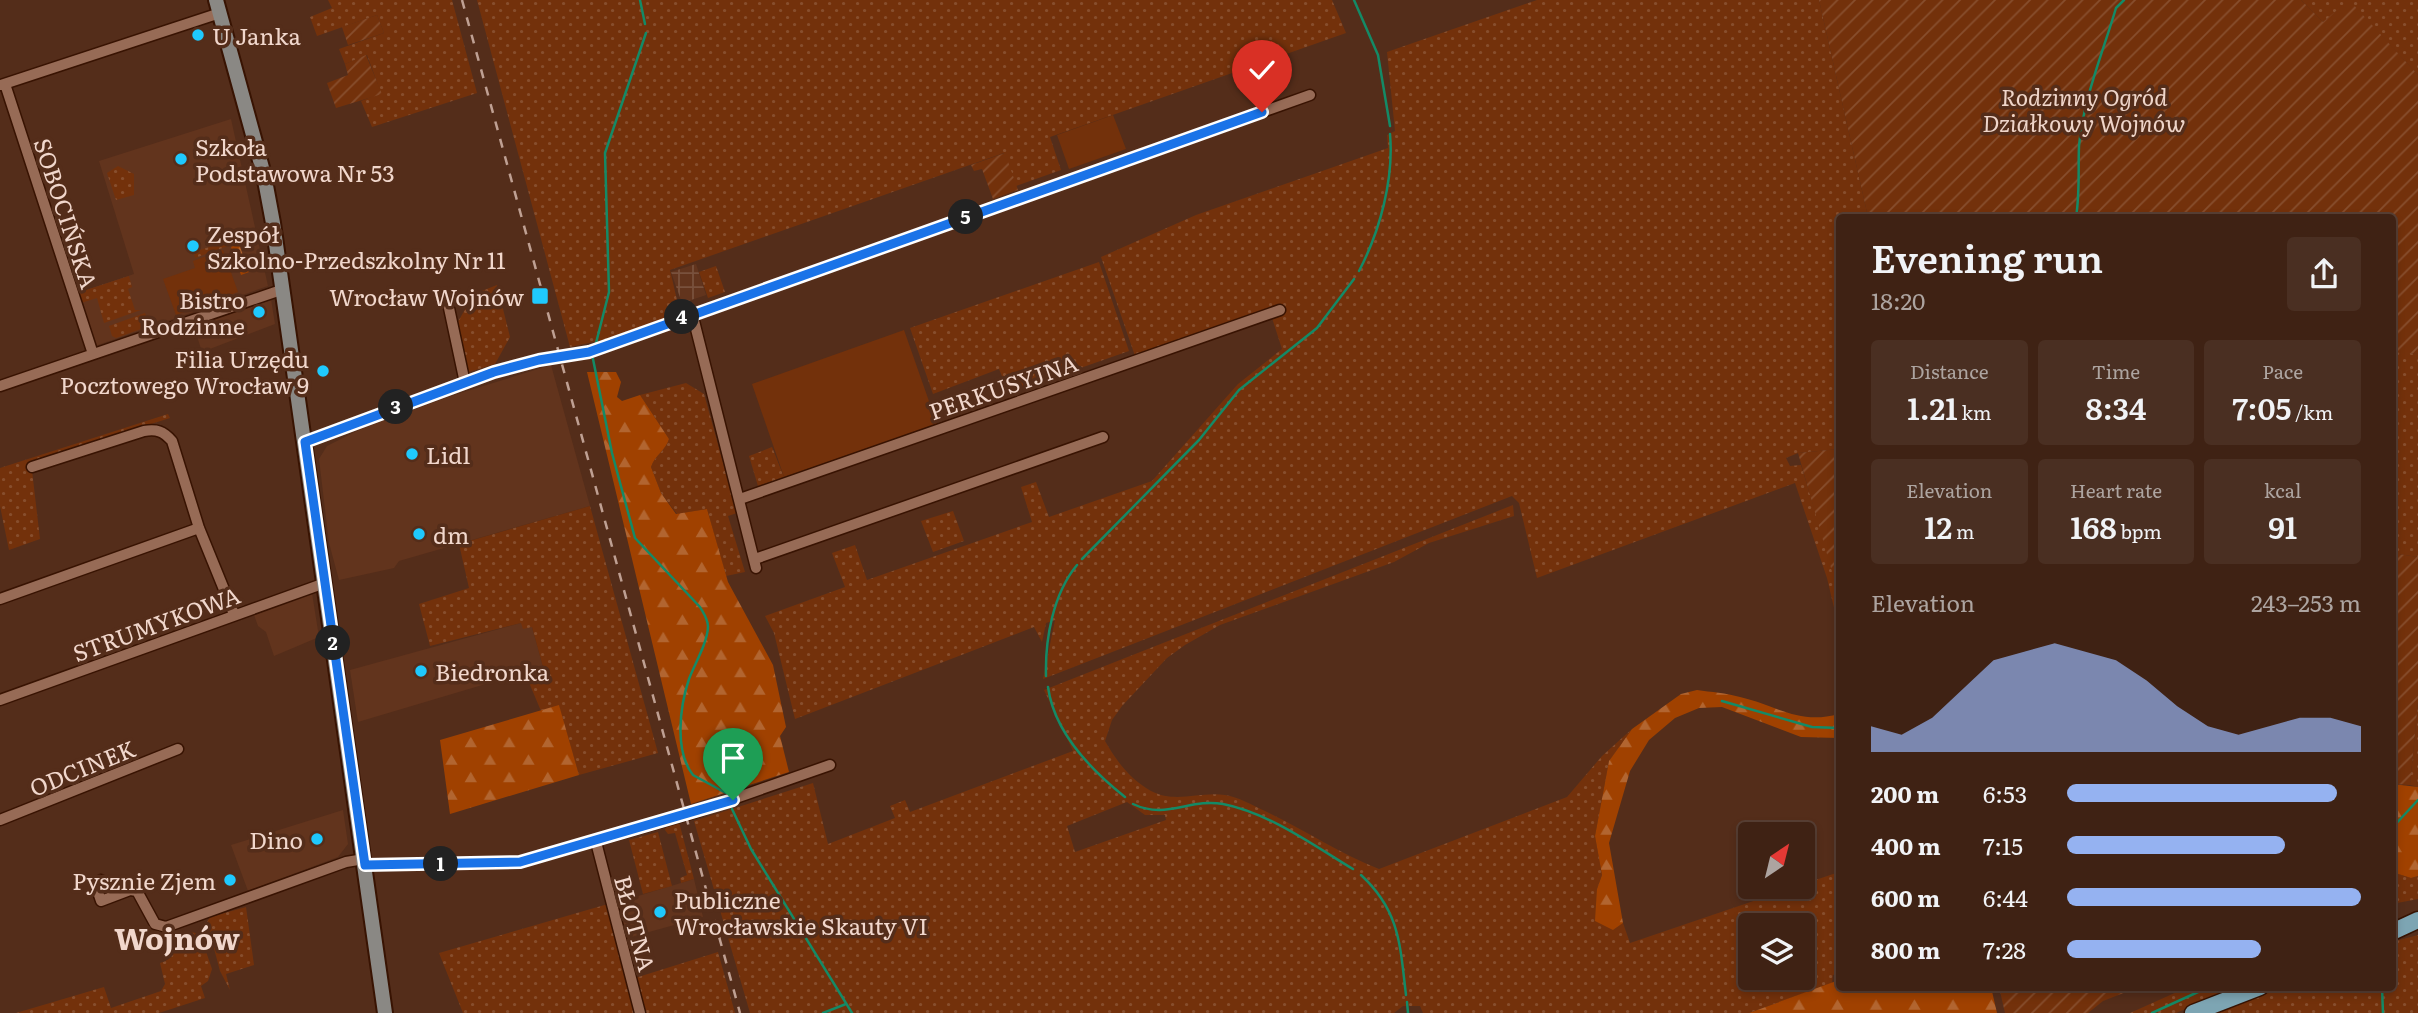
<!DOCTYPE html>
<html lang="en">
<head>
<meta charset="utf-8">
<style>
	body { margin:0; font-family:Literata,serif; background:#4a2f22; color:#f1f3f6; height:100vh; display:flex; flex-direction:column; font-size:26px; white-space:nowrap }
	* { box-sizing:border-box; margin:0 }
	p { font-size:23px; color:#ada4a0 }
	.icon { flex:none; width:38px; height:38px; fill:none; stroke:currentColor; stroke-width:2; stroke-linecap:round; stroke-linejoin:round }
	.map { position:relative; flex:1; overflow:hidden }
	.side { position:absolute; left:1836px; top:214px; width:560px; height:777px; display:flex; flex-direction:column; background:#3f2214; border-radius:7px; box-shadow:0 4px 10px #0003,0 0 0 2px #583f34 }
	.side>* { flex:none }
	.needle { width:46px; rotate:35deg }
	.fabs { position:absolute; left:1738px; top:822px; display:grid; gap:14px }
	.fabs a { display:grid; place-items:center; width:77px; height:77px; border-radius:7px; background:#3f2214; box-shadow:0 4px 10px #0003,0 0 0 2px #583f34; font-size:35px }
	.pin { position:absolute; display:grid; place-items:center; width:60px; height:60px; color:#fff; margin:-72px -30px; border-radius:50% 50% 50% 0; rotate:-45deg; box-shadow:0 0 7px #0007 }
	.pin .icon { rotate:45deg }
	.km { position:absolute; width:35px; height:35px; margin:-18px; border-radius:50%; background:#222; color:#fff; font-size:19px; line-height:35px; text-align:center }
	.round { display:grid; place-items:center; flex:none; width:74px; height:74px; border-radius:7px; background:#4a2f22 }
	.summary { display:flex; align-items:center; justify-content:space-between; height:119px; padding:0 35px }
	h1 { font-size:38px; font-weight:600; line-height:52px }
	.figures { display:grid; grid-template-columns:repeat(3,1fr); gap:10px; height:119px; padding:7px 35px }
	.figures div { display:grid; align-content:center; border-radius:7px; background:#4a2f22; text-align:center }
	.figures b { font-size:30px; font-weight:600 }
	.figures small { font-size:19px; font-weight:400 }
	.figures p { font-size:19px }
	.chart { height:196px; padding:14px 35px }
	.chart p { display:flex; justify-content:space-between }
	.chart svg { width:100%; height:126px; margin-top:7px; fill:#95b2f1; opacity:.7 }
	ul { padding:0 35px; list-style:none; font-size:23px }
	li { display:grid; grid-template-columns:112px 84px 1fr; align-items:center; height:52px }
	li i { height:18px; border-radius:9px; background:#95b2f1 }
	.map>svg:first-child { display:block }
	.built { fill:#62341d }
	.industrial { fill:url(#industrial-grid) }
	.grass { fill:url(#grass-dots); fill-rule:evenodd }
	.forest { fill:url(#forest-firs) }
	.garden { fill:url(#garden-furrows) }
	.pitch { fill:#73310b }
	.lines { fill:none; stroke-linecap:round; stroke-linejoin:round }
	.stream { stroke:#148a66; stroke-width:2.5 }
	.street-casing { stroke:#381302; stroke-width:13 }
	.secondary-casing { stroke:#381302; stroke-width:18 }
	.primary-casing { stroke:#381302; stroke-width:19 }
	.street { stroke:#976b56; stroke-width:10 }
	.secondary { stroke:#8a8884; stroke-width:14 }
	.primary { stroke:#7da5b3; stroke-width:16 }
	.rail { stroke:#bfa093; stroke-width:2.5; stroke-dasharray:9 9; stroke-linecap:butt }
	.route-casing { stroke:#fff; stroke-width:14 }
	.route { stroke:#1a73e8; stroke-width:9 }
	.poi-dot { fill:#1fc9fd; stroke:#542d1a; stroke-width:2.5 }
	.labels { text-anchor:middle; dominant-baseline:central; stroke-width:7; stroke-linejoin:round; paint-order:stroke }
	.poi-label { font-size:23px; fill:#f1d7cc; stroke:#542d1a; text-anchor:start }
	.park-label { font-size:23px; font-style:italic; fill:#efd5c9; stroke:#542d1a }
	.street-label { font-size:23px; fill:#f1d7cc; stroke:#542d1a }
	.district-label { font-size:30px; font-weight:bold; fill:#f1d7cc; stroke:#542d1a }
</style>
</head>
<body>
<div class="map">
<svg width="2418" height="1013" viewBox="0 0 2418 1013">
	<defs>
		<pattern id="industrial-grid" width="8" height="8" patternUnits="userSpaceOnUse" patternTransform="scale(1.75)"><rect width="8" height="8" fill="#62341d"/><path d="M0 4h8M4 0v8" fill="none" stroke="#79513d"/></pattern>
		<pattern id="grass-dots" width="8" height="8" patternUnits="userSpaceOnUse" patternTransform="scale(1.75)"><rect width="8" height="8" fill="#73310b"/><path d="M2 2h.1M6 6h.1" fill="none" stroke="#874e2d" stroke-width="1.8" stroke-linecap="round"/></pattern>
		<pattern id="forest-firs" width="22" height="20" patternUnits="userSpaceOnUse" patternTransform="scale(1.75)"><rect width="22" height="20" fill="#a04100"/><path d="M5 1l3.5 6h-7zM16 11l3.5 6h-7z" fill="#b26530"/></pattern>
		<pattern id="garden-furrows" width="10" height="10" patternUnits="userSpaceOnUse" patternTransform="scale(1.75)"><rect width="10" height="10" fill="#73310b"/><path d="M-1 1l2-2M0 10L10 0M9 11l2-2" fill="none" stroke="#874e2d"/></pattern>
	</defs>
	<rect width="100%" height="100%" fill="#542d1a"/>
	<path class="built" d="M 231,119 L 268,286 L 95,346 L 77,293 L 134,274 L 99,161 Z
		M 271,299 L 275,324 L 202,352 L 194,327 Z
		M 551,365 L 590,506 L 399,561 L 394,568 L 339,580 L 329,543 L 319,459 L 327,446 L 361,429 L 448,397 Z
		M 312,593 L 319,637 L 274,656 L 266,632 L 258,626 L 254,615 Z
		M 521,623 L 532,627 L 543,667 L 358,722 L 350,670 Z
		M 343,810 L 348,844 L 338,857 L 248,891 L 231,845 Z
		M 694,879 L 703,917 L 624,939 L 615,903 Z"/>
	<path class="industrial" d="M 696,264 L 706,295 L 682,303 L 671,272 Z"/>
	<path class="grass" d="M 328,0 L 452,0 L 477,93 L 372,127 L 361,101 L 381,93 L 367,55 L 345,64 L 339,49 L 384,33 L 377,15 L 317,36 L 310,17 L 332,8 Z
		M 477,0 L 1332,0 L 1346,33 L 1050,137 L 1061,170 L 1016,186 L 1004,153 L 670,270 L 680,313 L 603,340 L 570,347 Z
		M 1537,0 L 1819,0 L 1868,217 L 1839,217 L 1839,449 L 1798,453 L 1786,458 L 1790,466 L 1801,465 L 1839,589 L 1839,629 L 1827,578 L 1795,483 L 1537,578 L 1519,503 L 1512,496 L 1043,679 L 1055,620 L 1046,623 L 1042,642 L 1034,627 L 795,719 L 774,633 L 765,616 L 845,587 L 832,553 L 855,545 L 867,580 L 1032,522 L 1021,487 L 1036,482 L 1049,517 L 1152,481 L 1238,384 L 1282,349 L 1272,318 L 1282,312 L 1279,305 L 1135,356 L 1101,257 L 1196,215 L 1388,148 L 1387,135 L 1395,131 L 1387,52 Z
		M 2301,0 L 2418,0 L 2418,75 L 2349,1 L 2323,22 Z
		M 118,166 L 134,174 L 134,195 L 116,200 L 107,173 Z
		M 237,238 L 239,242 L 195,258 L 194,252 Z
		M 1099,262 L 1129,351 L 1009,393 L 999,369 L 933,394 L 910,328 Z
		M 716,266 L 725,292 L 708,298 L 699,272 Z
		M 129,276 L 132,287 L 128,289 L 135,310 L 141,310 L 104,323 L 97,298 L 81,303 L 77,293 Z
		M 497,285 L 510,337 L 495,364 L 466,373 L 456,325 L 474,294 Z
		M 145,313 L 149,323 L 155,324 L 116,338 L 112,336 L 109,326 Z
		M 2393,351 L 2418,354 L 2418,557 L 2392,553 Z
		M 686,383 L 704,394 L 737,513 L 728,516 L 745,572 L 726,576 L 707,509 L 677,514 L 661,493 L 651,467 C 655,455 666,450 669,439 L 640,395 Z
		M 168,414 L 170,418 L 31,462 L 40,539 L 9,550 L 0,506 L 0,468 Z
		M 772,447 L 784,477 L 758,486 L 749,456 Z
		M 1513,505 L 1514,516 L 1429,543 L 1394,562 L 1220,625 L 1185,645 L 1167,658 L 1122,706 L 1112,720 L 1105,741 C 1117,762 1130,779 1151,791 C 1176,804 1200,791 1225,795 C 1238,797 1252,805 1265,811 C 1303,829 1339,853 1379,869 L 1567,797 L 1602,756 L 1632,729 L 1609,761 L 1595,836 L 1602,875 L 1597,889 L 1613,930 L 1623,923 L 1630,943 L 1839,872 L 1839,973 L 1833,975 L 1832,983 L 1749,1013 L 1423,1013 L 1420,1006 L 1403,1006 L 1394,1013 L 750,1013 L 694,821 L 813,783 L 828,844 L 895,818 L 890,806 L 905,800 L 910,812 L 1073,751 L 1044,690 ZM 1127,802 L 1145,815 L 1165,815 L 1166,820 L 1075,852 L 1067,826 ZM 1750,926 L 1802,926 L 1802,978 L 1750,978 Z
		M 590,506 L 658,753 L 579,775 L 559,706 L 541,711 L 525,673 L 543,667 L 532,627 L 523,629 L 521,623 L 430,646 L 419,604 L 469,588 L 459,544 Z
		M 953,511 L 964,541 L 933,552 L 921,521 Z
		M 2418,702 L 2418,787 L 2410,785 Z
		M 679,822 L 694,879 L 681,883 L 680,878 L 687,875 L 675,833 L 668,834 L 665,830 L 666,825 Z
		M 658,832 L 672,886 L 643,894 L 629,840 Z
		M 2392,872 L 2411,878 L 2418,876 L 2418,899 L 2392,904 Z
		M 608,904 L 636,1013 L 463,1013 L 439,953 Z
		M 246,907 L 254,965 L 226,974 L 230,990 L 220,971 L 207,922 L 210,917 Z
		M 175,930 L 176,934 L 187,931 L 200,934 L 212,969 L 208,981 L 201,986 L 205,998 L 159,1013 L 16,1013 L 104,987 L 111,1008 L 161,991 L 165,984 L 160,963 L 166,961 L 162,938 Z
		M 2418,935 L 2418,1013 L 2215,1013 L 2285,987 L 2392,987 L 2392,942 Z
		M 718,952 L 735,1013 L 644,1013 L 635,978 Z
		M 2188,987 L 2237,987 L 2176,1013 L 2130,1013 Z"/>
	<path class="forest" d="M 239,244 L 249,272 L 241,275 L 231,247 Z
		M 587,372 L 616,372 L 621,382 L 617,397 L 622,401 L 640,395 L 669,439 C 666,450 655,455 651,467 L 661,493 L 676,514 L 707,509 L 728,582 L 773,665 L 786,727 L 780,736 L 789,772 L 691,804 Z
		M 1697,690 C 1711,692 1726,693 1740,697 C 1778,706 1799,725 1839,714 L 1839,738 L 1801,737 L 1722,707 L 1699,708 L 1675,718 L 1649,740 L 1630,771 L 1609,843 L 1623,923 L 1613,930 L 1595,921 L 1597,889 L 1602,875 L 1595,836 L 1609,761 L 1632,729 L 1681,694 Z
		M 559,705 L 579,775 L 450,814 L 440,740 Z
		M 2392,784 L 2418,787 L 2418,876 L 2411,878 L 2392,872 Z
		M 1839,980 L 1839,987 L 1991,987 L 1997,1013 L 1749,1013 Z"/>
	<path class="garden" d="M 1819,0 L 2301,0 L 2323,22 L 2349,0 L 2418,75 L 2418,354 L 2393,352 L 2392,363 L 2392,217 L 1868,217 Z
		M 377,15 L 384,33 L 348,45 L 342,27 Z
		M 366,55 L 382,94 L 336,108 L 327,83 L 348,75 L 345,64 Z
		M 1005,153 L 1018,190 L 993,199 L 982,169 L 974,171 L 971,165 Z
		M 1839,449 L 1839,589 L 1837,589 L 1798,453 Z
		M 2392,553 L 2418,557 L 2418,702 L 2410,785 L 2392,784 Z
		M 1999,987 L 2139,987 L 2103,1001 L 2088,1013 L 2005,1013 Z"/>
	<path class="pitch" d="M 1113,115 L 1126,149 L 1069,169 L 1057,135 Z
		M 223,250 L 238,292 L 176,315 L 163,279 L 195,268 L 193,261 Z
		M 904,330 L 937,424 L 784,477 L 752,384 Z"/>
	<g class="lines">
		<path class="stream" d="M 640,0 L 645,24
			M 1354,0 L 1378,55 L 1390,126
			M 2076,217 C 2080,193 2078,170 2079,146 C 2083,100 2103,52 2116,8 L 2124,0
			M 1359,271 C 1380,231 1394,179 1390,134
			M 596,343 L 609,292 L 605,153 L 646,33
			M 593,359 L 612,453 L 635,538 L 700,607 C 704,614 708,619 708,627 C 707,644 695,663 689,679 C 680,706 674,751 693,775 L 726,793
			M 1082,559 L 1199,440 L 1239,390 L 1317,328 L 1354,279
			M 1046,676 C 1045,639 1053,594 1077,565
			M 1048,687 C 1054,732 1091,770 1125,797
			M 1722,701 L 1812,727 L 1839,728
			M 1133,804 C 1166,820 1190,798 1223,804 C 1269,813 1313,845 1353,869
			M 732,809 L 751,849 L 852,1013
			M 2392,828 L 2418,800
			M 1361,875 C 1400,911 1400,945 1406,995
			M 2382,987 L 2383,1013
			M 1407,1002 L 1408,1013
			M 823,1013 L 846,1004
			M 2152,1013 L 2209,987"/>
		<g class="street-casing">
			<path id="street" d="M 5,84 L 93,354
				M 1,85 L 220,13
				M 449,308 L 465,383
				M 692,313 L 756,568
				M 0,386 L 284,289
				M 305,442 L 494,372 L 539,360 L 589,352 L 1310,95
				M 32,467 L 144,431 C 157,429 163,431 172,441 L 199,528 L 234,614
				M 740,499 L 1280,310
				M 755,559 L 1103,437
				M 0,599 L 199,528
				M 0,700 L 325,583
				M 0,820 L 178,749
				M 596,842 L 640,1013
				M 365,865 L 520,862 L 693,813 L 830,765
				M 101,880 L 96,886 L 101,901 L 130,890 L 137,891 L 155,924 L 166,927 L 346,862 L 364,859"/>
		</g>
		<g class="secondary-casing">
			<path id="secondary" d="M 216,0 L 264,175 L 273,223 L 385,1013"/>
		</g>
		<g class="primary-casing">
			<path id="primary" d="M 2392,932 L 2418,920
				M 2193,1013 L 2260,987"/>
		</g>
		<use href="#street" class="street"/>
		<use href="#secondary" class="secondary"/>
		<use href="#primary" class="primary"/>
		<path class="rail" d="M 462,0 L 740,1013"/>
	</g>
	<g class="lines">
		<g class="route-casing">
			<path id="route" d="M 733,800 L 520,862 L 365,865 L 305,442 L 494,372 L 539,360 L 589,352 L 1262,112"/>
		</g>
		<use href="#route" class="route"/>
	</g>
	<g class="poi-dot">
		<circle cx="198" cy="35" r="7"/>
		<circle cx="181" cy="159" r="7"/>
		<circle cx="193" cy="246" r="7"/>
		<rect x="531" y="287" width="18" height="18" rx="3.5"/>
		<circle cx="259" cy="312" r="7"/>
		<circle cx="323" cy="371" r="7"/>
		<circle cx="412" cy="454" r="7"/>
		<circle cx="419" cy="534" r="7"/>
		<circle cx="421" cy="671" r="7"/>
		<circle cx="317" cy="839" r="7"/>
		<circle cx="230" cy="880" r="7"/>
		<circle cx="660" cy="912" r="7"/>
	</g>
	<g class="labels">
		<g class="poi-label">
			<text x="212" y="35">U Janka</text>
			<text x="195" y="146">Szkoła<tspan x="195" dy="26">Podstawowa Nr 53</tspan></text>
			<text x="207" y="233">Zespół<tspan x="207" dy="26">Szkolno-Przedszkolny Nr 11</tspan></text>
			<text x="524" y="296" text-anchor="end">Wrocław Wojnów</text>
			<text x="245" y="299" text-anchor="end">Bistro<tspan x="245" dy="26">Rodzinne</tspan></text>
			<text x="309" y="358" text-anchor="end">Filia Urzędu<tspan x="309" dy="26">Pocztowego Wrocław 9</tspan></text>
			<text x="426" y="454">Lidl</text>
			<text x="433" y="534">dm</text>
			<text x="435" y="671">Biedronka</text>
			<text x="303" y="839" text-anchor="end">Dino</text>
			<text x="216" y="880" text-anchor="end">Pysznie Zjem</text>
			<text x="674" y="899">Publiczne<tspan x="674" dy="26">Wrocławskie Skauty VI</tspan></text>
		</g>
		<g class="park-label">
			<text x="2084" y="96">Rodzinny Ogród<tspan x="2084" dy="26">Działkowy Wojnów</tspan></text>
		</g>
		<g class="street-label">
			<text transform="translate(67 213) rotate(72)">SOBOCIŃSKA</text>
			<text transform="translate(1003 386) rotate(-19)">PERKUSYJNA</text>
			<text transform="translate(156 623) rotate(-20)">STRUMYKOWA</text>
			<text transform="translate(82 767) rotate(-22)">ODCINEK</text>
			<text transform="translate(636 923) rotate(75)">BŁOTNA</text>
		</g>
		<g class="district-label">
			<text x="177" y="937">Wojnów</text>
		</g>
	</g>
</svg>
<div class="fabs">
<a><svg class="needle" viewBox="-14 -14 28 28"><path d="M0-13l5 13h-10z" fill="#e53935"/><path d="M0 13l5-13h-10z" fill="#ada4a0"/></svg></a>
<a><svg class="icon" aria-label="layers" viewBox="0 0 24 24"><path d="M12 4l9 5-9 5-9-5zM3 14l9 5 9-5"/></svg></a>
</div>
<div class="pin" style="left:733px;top:800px;background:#1e9e55"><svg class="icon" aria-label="arrive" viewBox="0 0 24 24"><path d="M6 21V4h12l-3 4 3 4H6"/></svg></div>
<div class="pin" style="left:1262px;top:112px;background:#d93025"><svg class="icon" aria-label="check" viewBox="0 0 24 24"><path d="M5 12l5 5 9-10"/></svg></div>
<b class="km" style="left:441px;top:864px">1</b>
<b class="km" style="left:333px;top:643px">2</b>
<b class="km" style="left:396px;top:407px">3</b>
<b class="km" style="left:682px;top:317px">4</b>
<b class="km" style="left:966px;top:217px">5</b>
<section class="side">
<div class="summary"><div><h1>Evening run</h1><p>18:20</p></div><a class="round"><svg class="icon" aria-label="share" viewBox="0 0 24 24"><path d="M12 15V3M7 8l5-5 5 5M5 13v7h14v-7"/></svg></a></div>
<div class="figures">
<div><p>Distance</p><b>1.21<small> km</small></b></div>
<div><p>Time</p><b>8:34</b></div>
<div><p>Pace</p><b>7:05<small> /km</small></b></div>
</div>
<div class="figures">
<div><p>Elevation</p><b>12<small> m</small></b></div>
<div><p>Heart rate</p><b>168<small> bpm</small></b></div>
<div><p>kcal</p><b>91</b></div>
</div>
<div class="chart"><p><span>Elevation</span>243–253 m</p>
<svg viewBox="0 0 160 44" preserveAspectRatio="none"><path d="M0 44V35L10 38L20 32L30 22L40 12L50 9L60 6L70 9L80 12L90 19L100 28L110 35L120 38L130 35L140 32L150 32L160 35V44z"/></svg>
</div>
<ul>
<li><b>200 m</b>6:53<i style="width:92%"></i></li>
<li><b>400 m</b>7:15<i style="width:74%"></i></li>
<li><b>600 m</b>6:44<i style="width:100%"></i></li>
<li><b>800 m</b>7:28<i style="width:66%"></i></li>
</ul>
</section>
</div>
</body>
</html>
